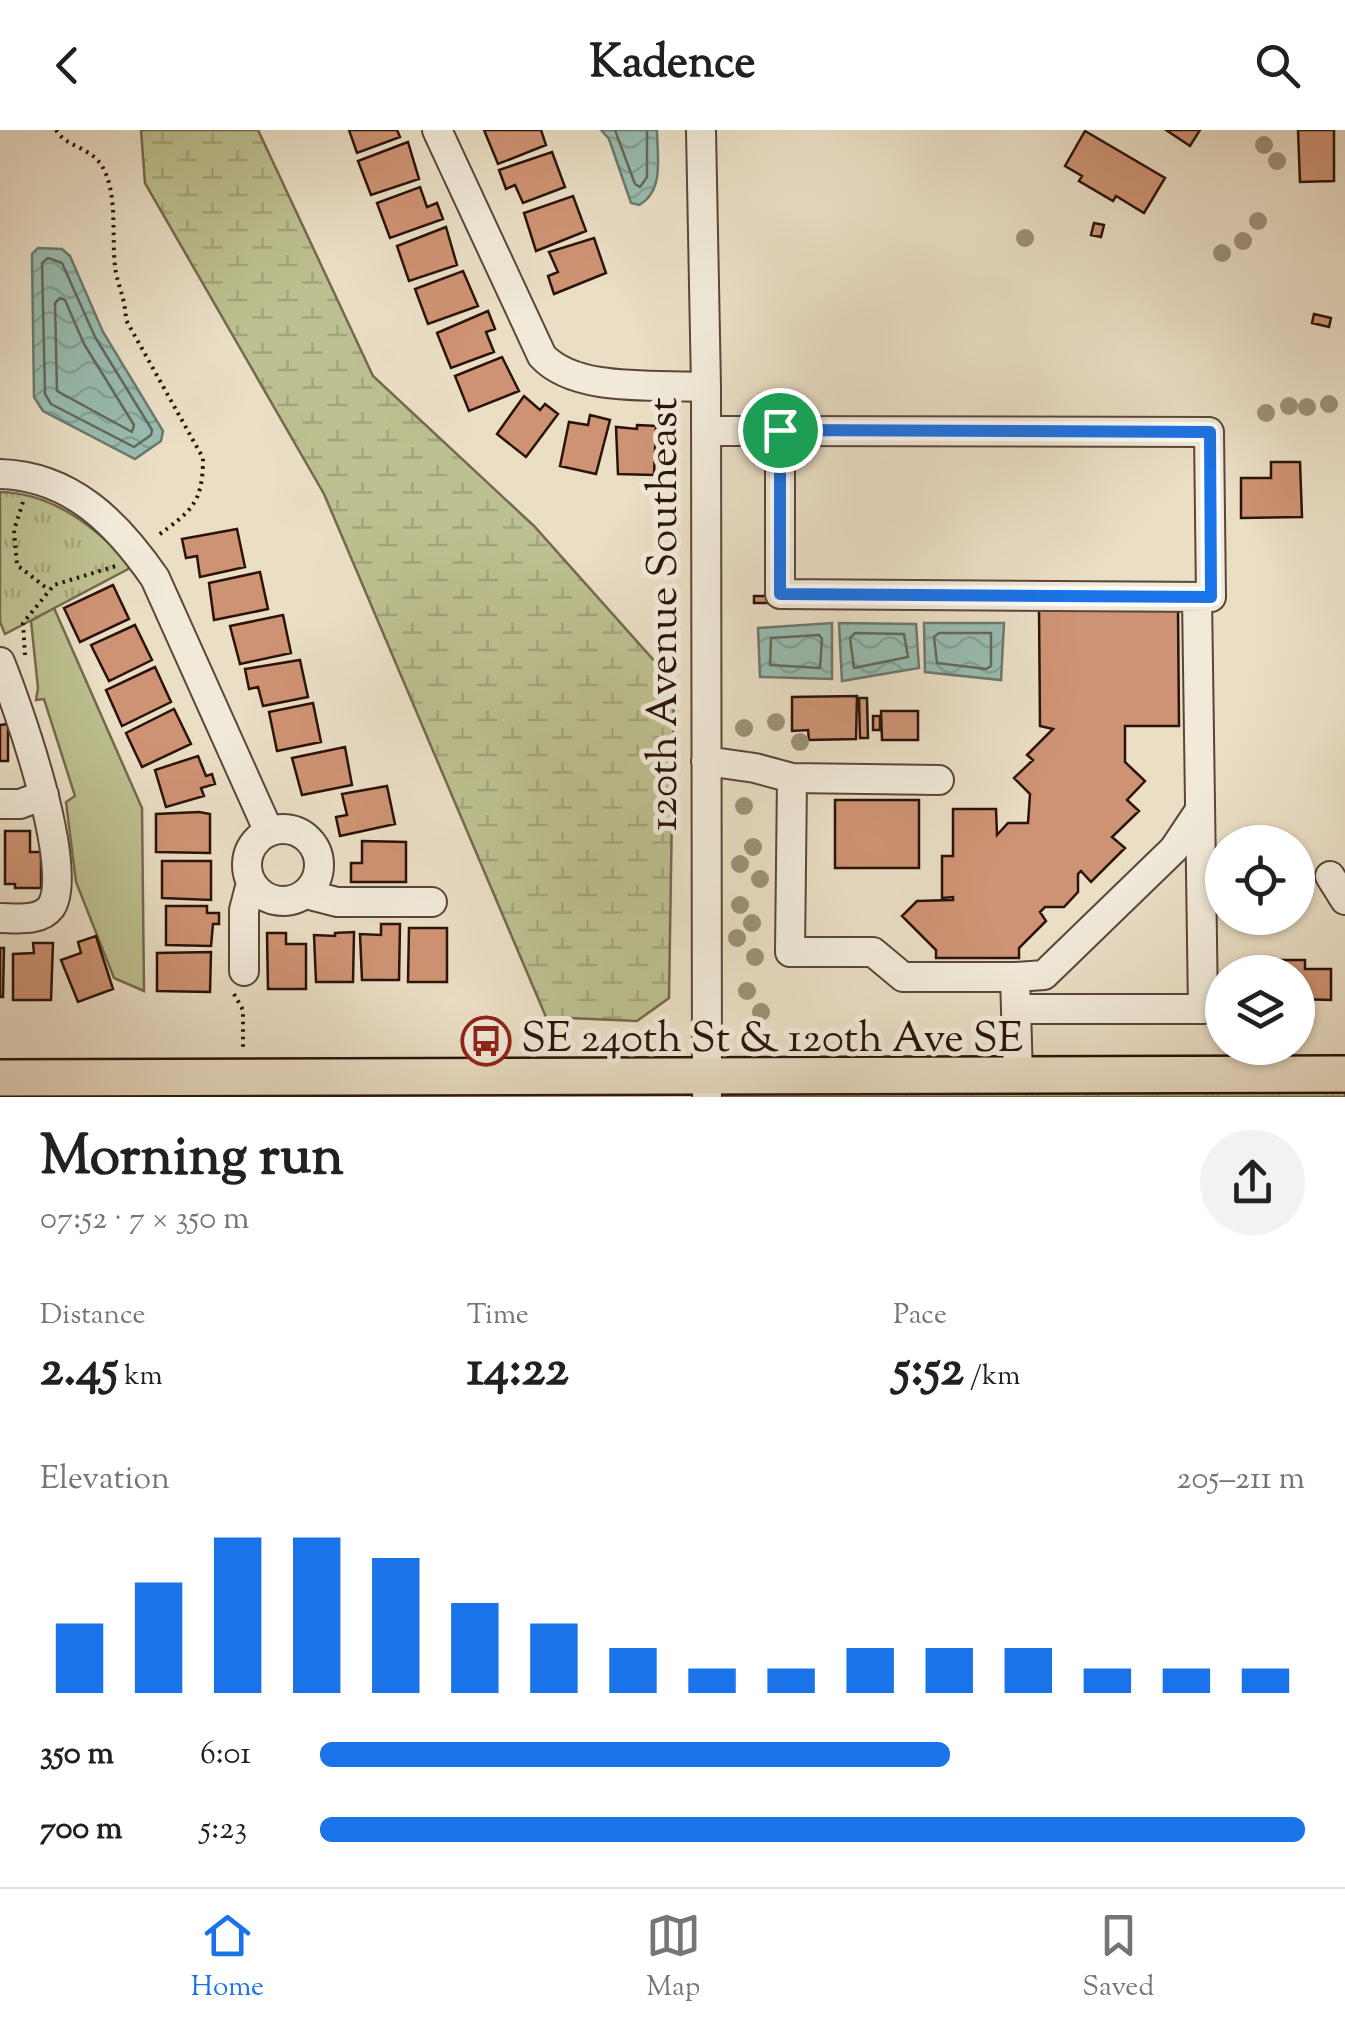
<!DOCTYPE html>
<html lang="en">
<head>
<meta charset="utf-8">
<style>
	body { margin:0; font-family:"Sorts Mill Goudy",serif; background:#f2f2f2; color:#202124; height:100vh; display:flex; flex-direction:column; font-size:38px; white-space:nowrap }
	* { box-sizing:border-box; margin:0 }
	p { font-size:32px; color:#757577 }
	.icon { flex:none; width:55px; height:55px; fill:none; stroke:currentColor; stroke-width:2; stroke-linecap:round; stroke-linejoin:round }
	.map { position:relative; height:967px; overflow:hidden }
	.side { display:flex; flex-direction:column; background:#fff; flex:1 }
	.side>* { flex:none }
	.tools { position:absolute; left:1205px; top:695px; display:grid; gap:20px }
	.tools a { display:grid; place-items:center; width:110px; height:110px; border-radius:50%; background:#fff; box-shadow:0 2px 8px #0004; font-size:50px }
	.pin { position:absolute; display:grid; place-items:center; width:85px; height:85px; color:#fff; margin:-42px; border:5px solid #fff; border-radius:50%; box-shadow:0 2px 10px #0007 }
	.round { display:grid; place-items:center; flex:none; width:105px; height:105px; border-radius:52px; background:#f2f2f2 }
	.overview { display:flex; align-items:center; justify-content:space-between; height:170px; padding:0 40px }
	h1 { font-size:55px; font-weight:700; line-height:75px }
	.figures { display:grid; grid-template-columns:repeat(3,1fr); gap:15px; height:170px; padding:10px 40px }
	.figures div { display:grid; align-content:center }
	.figures b { font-size:50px; font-weight:700 }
	.figures small { font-size:28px; font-weight:400 }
	.figures p { font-size:28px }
	.chart { height:280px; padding:20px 40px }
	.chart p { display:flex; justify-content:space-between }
	.chart svg { width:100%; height:180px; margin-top:10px; stroke:#1a73e8; stroke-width:6 }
	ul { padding:0 40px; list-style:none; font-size:32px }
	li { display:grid; grid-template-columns:160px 120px 1fr; align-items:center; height:75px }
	li i { height:25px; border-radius:12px; background:#1a73e8 }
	header { display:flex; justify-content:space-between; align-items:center; height:130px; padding:0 40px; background:#fff; font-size:45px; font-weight:700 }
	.menu { display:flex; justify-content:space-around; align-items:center; height:140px; border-top:2px solid #e0e0e0; background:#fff; font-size:28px; color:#757577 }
	.menu a { display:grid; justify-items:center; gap:5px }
	.menu .selected { color:#1a73e8 }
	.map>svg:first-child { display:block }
	.grass { fill:#bdc090; stroke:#746a4c; stroke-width:2.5 }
	.wetland { fill:url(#wetland-marsh); stroke:#746a4c; stroke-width:2.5 }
	.park { fill:url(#park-tufts); stroke:#746a4c; stroke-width:2.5 }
	.water { fill:url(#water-waves); stroke:#6c786d; stroke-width:2.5 }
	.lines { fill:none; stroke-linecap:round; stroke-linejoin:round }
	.shore { stroke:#61685c; stroke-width:2.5 }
	.building { fill:#ce9374; stroke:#2a1309; stroke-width:2.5 }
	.minor-casing { stroke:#5a4638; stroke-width:32 }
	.major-casing { stroke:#2a1309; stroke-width:40 }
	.path { stroke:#2a1309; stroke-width:4; stroke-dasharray:2.5 5; stroke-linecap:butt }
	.minor { stroke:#f1ead9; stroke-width:28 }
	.major { stroke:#eadec5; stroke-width:35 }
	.tree { fill:#9c9077 }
	.route-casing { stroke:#fff; stroke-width:20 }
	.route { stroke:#1a73e8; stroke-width:12 }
	.labels { text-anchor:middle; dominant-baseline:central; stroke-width:10; stroke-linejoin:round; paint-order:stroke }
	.street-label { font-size:42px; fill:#2a1309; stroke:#f1ead9 }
	.poi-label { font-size:42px; fill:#2a1309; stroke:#f1ead9; text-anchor:start }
</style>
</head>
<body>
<header><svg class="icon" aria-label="back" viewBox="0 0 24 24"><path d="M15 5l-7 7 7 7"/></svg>Kadence<svg class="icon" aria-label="search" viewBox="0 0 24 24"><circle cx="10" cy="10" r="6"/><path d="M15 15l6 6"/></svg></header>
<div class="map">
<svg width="1345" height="967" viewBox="0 0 1345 967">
	<defs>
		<pattern id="wetland-marsh" width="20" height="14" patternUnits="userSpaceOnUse" patternTransform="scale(2.5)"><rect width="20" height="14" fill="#bdc090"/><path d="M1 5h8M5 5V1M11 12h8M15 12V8" fill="none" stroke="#a3a47b"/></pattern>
		<pattern id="park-tufts" width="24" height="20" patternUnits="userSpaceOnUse" patternTransform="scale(2.5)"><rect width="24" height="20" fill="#bdc090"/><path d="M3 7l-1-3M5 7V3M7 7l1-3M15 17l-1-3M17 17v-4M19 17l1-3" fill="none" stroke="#a3a47b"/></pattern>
		<pattern id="water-waves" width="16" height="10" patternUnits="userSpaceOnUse" patternTransform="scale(2.5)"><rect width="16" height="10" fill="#98bcb0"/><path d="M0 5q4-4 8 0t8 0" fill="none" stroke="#83a196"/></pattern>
	</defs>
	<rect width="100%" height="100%" fill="#eadec5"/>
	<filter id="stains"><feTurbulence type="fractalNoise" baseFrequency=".002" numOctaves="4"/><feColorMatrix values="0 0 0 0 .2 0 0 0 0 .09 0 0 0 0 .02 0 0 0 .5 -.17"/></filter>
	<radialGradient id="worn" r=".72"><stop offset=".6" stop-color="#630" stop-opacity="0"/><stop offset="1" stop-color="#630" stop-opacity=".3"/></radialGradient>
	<path class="grass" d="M 54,478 L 142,678 L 144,861 L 114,848 L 76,752 L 66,672 L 75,666 L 44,569 L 36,570 L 38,558 L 31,491 Z"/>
	<path class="wetland" d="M 141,0 L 258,0 L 373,246 L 534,396 L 674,553 L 669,868 L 637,891 L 546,887 L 324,364 L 145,53 Z"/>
	<path class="park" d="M 0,362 C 56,363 95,399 134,436 L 5,504 L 0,492 Z
		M 1345,944 L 1345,967 L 707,967 L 707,946 Z"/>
	<path class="water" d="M 601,0 L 657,0 C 657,25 665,61 639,75 L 631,73 L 609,9 Z
		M 38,118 L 62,119 L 70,126 L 103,202 L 163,301 L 161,311 L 135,329 L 43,281 L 34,267 L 32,124 Z
		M 832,493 L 832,549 L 760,547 L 758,498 Z
		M 839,493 L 916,494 L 919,538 L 842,551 Z
		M 924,493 L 1004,493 L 1001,550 L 925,542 Z"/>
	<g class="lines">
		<path class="shore" d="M 615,0 L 635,54 L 640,57 L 647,47 L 647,0
			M 48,128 L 62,133 L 95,207 L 152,300 L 151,305 L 134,317 L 51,274 L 45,264 L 42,133 Z
			M 60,168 L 65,170 L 84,214 L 134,295 L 132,302 L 57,261 L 55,173 Z
			M 855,503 L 904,504 L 908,527 L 854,538 L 850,508 Z
			M 939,503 L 991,503 L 991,536 L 986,539 L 937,533 L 934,507 Z
			M 819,505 L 822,509 L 820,538 L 770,535 L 771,508 Z"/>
	</g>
	<path class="building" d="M 349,0 L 397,0 L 400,7 L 357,23 Z
		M 484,0 L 541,0 L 546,15 L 498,34 Z
		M 1166,0 L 1200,0 L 1190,16 Z
		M 1298,0 L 1334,0 L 1334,51 L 1300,52 Z
		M 1085,1 L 1165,48 L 1144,83 L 1116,66 L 1113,71 L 1079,51 L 1082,46 L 1065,36 Z
		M 408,12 L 419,49 L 371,65 L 358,31 Z
		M 552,22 L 565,57 L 523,73 L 515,55 L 506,59 L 499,40 Z
		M 420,57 L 427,77 L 437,73 L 443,89 L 390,108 L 377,73 Z
		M 573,66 L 586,101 L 536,121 L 524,83 Z
		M 1094,93 L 1104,95 L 1101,107 L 1091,105 Z
		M 446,97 L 457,135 L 409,151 L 397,116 Z
		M 594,108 L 606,143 L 554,164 L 548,146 L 558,142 L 549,122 Z
		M 463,141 L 478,176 L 428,194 L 415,159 Z
		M 488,181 L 495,199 L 486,202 L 494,222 L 451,238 L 437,203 Z
		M 1314,184 L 1331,188 L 1329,197 L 1312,193 Z
		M 502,227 L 519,261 L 469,281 L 455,246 Z
		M 524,266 L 540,280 L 545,274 L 558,284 L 526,327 L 497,304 Z
		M 590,285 L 610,290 L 596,344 L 560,336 L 569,292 L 588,295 Z
		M 637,295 L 656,296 L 654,345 L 618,344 L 616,297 L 637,299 Z
		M 1271,332 L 1300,332 L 1302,387 L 1241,388 L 1241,348 L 1271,348 Z
		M 237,399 L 245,437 L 200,447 L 197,426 L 186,428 L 182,409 Z
		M 260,442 L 268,479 L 214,490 L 209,453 Z
		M 113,455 L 129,489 L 80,512 L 64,478 Z
		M 754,466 L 788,466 L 788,473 L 754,473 Z
		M 1039,478 L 1178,478 L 1179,596 L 1125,596 L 1125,632 L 1145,651 L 1127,670 L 1139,681 L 1112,707 L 1125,718 L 1091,752 L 1081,741 L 1078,744 L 1078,762 L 1064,777 L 1045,777 L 1040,782 L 1046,791 L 1019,818 L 1019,828 L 936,828 L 936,820 L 902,786 L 917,771 L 953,770 L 953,767 L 942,768 L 942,726 L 953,726 L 953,679 L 996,679 L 997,705 L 1008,693 L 1028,693 L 1030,664 L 1014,648 L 1033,630 L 1027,625 L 1053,599 L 1040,596 Z
		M 283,485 L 291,523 L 240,534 L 230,496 Z
		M 135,495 L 152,530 L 109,551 L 91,515 Z
		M 300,530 L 308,567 L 263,576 L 258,557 L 249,559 L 245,539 Z
		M 155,537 L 171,572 L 122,596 L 106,560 Z
		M 857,566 L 856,609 L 809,610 L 808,600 L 792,601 L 792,567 Z
		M 859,568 L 867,568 L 868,608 L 860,608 Z
		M 313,573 L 321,612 L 277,621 L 269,582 Z
		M 174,579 L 191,614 L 142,637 L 126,603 Z
		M 881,581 L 918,581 L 918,610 L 882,610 Z
		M 873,586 L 880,586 L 880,600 L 873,600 Z
		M 8,594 L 8,631 L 0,631 L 0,595 Z
		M 345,617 L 352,655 L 302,665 L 292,628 Z
		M 198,626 L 206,646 L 212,644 L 215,654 L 201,658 L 204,666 L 166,677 L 155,640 Z
		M 387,656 L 395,694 L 340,706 L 336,687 L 347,685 L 342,664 Z
		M 835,670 L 919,670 L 919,738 L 835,738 Z
		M 199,682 L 210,684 L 210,723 L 156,722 L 156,684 Z
		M 5,701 L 30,701 L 30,722 L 41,722 L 41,758 L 15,758 L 15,754 L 5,754 Z
		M 362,711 L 406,712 L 406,752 L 351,752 L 351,733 L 362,733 Z
		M 162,731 L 211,731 L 211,770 L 162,768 Z
		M 166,776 L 207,776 L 207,783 L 219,783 L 219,794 L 213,794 L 211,816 L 166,815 Z
		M 381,794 L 400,794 L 399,850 L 362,850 L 360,804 L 381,805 Z
		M 409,798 L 447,798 L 447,852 L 408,852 Z
		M 354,802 L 353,852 L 316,852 L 314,805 L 335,806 L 335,803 Z
		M 267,803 L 286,803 L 286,814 L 306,814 L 306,859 L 268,859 Z
		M 96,806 L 113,859 L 78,872 L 61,830 L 81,823 L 78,812 Z
		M 33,813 L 53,813 L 51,870 L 13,870 L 13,824 L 34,823 Z
		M 0,818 L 4,818 L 3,867 L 0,867 Z
		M 211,822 L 210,862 L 157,861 L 157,823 Z
		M 1260,830 L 1305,830 L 1305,839 L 1331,839 L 1331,870 L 1298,869 L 1298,842 L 1260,842 Z"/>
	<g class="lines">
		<g class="minor-casing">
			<path id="minor" d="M 437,0 L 542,226 C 576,263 657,254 706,257
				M 701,0 L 706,257 L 707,967
				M 706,301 L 1209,302 L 1211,467 L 780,464 L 780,301
				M 0,344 C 71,346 117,393 155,448 L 269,702
				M 0,532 C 17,574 76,740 51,777 C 40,792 16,788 0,788
				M 706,631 L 755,638 L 792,648
				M 939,650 L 792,648 L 790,822 L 873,822 L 903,847 L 1015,847 L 1018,945
				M 0,674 L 20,674 L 44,665
				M247 735a36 36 0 1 1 72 0a36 36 0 1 1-72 0Z
				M 1330,746 L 1345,770
				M 306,764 L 337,772 L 432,772
				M 244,841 L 244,780 L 251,753
				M 1015,847 L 1044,845 L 1174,719 L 1200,680
				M 1016,879 L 1203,879 L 1197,467"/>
		</g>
		<g class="major-casing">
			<path id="major" d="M 0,948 L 1345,944"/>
		</g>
		<path class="path" d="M 56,0 C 65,16 88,17 100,33 C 120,62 110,109 116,143 C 120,162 125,168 126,190 L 203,328 C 203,374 191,381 156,407
			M 23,372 L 14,400 L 17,435 L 49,460
			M 25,525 L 23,493 L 54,455 L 116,436
			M 234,864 L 243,880 L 243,917"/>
		<use href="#minor" class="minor"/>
		<use href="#major" class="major"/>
	</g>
	<g class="tree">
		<circle cx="1264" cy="15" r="9"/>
		<circle cx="1277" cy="31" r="9"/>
		<circle cx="1258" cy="91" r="9"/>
		<circle cx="1025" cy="108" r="9"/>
		<circle cx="1243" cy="111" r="9"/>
		<circle cx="1222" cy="123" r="9"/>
		<circle cx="1329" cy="274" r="9"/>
		<circle cx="1289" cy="276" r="9"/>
		<circle cx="1307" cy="277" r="9"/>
		<circle cx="1266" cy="283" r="9"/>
		<circle cx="776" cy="592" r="9"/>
		<circle cx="744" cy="598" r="9"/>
		<circle cx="800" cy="612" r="9"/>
		<circle cx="744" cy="676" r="9"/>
		<circle cx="753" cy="717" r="9"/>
		<circle cx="740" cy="734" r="9"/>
		<circle cx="760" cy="749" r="9"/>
		<circle cx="740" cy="775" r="9"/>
		<circle cx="752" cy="793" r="9"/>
		<circle cx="737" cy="808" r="9"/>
		<circle cx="755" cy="827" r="9"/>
		<circle cx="747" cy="861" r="9"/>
		<circle cx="761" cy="882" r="9"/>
	</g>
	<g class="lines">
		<g class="route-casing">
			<path id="route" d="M 780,300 L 1210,302 L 1211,467 L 780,464 Z"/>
		</g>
		<use href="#route" class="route"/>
	</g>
	<defs>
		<g id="bus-ring" transform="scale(2.5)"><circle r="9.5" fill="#f1ead9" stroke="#8f2418" stroke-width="1.5"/><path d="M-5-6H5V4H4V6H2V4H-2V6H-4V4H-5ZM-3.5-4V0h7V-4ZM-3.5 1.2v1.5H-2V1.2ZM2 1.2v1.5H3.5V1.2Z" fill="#8f2418"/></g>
	</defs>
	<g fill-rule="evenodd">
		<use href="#bus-ring" x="486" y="911"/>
	</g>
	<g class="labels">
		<g class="street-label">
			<text transform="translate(666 484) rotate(-90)">120th Avenue Southeast</text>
		</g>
		<g class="poi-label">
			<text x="521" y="911">SE 240th St &amp; 120th Ave SE</text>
		</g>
	</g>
	<rect width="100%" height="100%" filter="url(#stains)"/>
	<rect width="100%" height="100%" fill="url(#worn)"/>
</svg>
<div class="tools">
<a><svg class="icon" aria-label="locate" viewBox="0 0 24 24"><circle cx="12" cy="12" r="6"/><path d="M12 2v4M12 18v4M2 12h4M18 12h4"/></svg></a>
<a><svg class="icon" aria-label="layers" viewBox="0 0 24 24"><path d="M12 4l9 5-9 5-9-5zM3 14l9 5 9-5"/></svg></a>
</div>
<div class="pin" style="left:780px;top:300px;background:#1e9e55"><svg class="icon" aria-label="arrive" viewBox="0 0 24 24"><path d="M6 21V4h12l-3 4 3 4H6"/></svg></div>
</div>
<section class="side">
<div class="overview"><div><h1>Morning run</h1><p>07:52 · 7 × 350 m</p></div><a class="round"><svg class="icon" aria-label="share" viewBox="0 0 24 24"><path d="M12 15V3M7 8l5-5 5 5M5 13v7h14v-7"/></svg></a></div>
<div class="figures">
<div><p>Distance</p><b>2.45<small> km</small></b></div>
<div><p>Time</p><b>14:22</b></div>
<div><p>Pace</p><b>5:52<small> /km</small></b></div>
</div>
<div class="chart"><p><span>Elevation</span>205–211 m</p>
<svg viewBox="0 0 160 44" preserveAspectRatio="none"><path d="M5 44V27M15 44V17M25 44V6M35 44V6M45 44V11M55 44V22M65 44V27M75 44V33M85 44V38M95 44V38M105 44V33M115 44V33M125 44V33M135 44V38M145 44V38M155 44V38"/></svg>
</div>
<ul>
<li><b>350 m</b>6:01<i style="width:64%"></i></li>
<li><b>700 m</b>5:23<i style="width:100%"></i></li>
</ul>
</section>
<nav class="menu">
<a class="selected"><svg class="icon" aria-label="home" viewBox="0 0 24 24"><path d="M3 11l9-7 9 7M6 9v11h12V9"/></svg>Home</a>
<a><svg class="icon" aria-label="map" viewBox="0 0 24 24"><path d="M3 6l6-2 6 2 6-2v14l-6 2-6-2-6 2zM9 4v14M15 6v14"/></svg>Map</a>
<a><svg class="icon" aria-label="saved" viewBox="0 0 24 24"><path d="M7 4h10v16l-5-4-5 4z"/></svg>Saved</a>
</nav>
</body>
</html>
